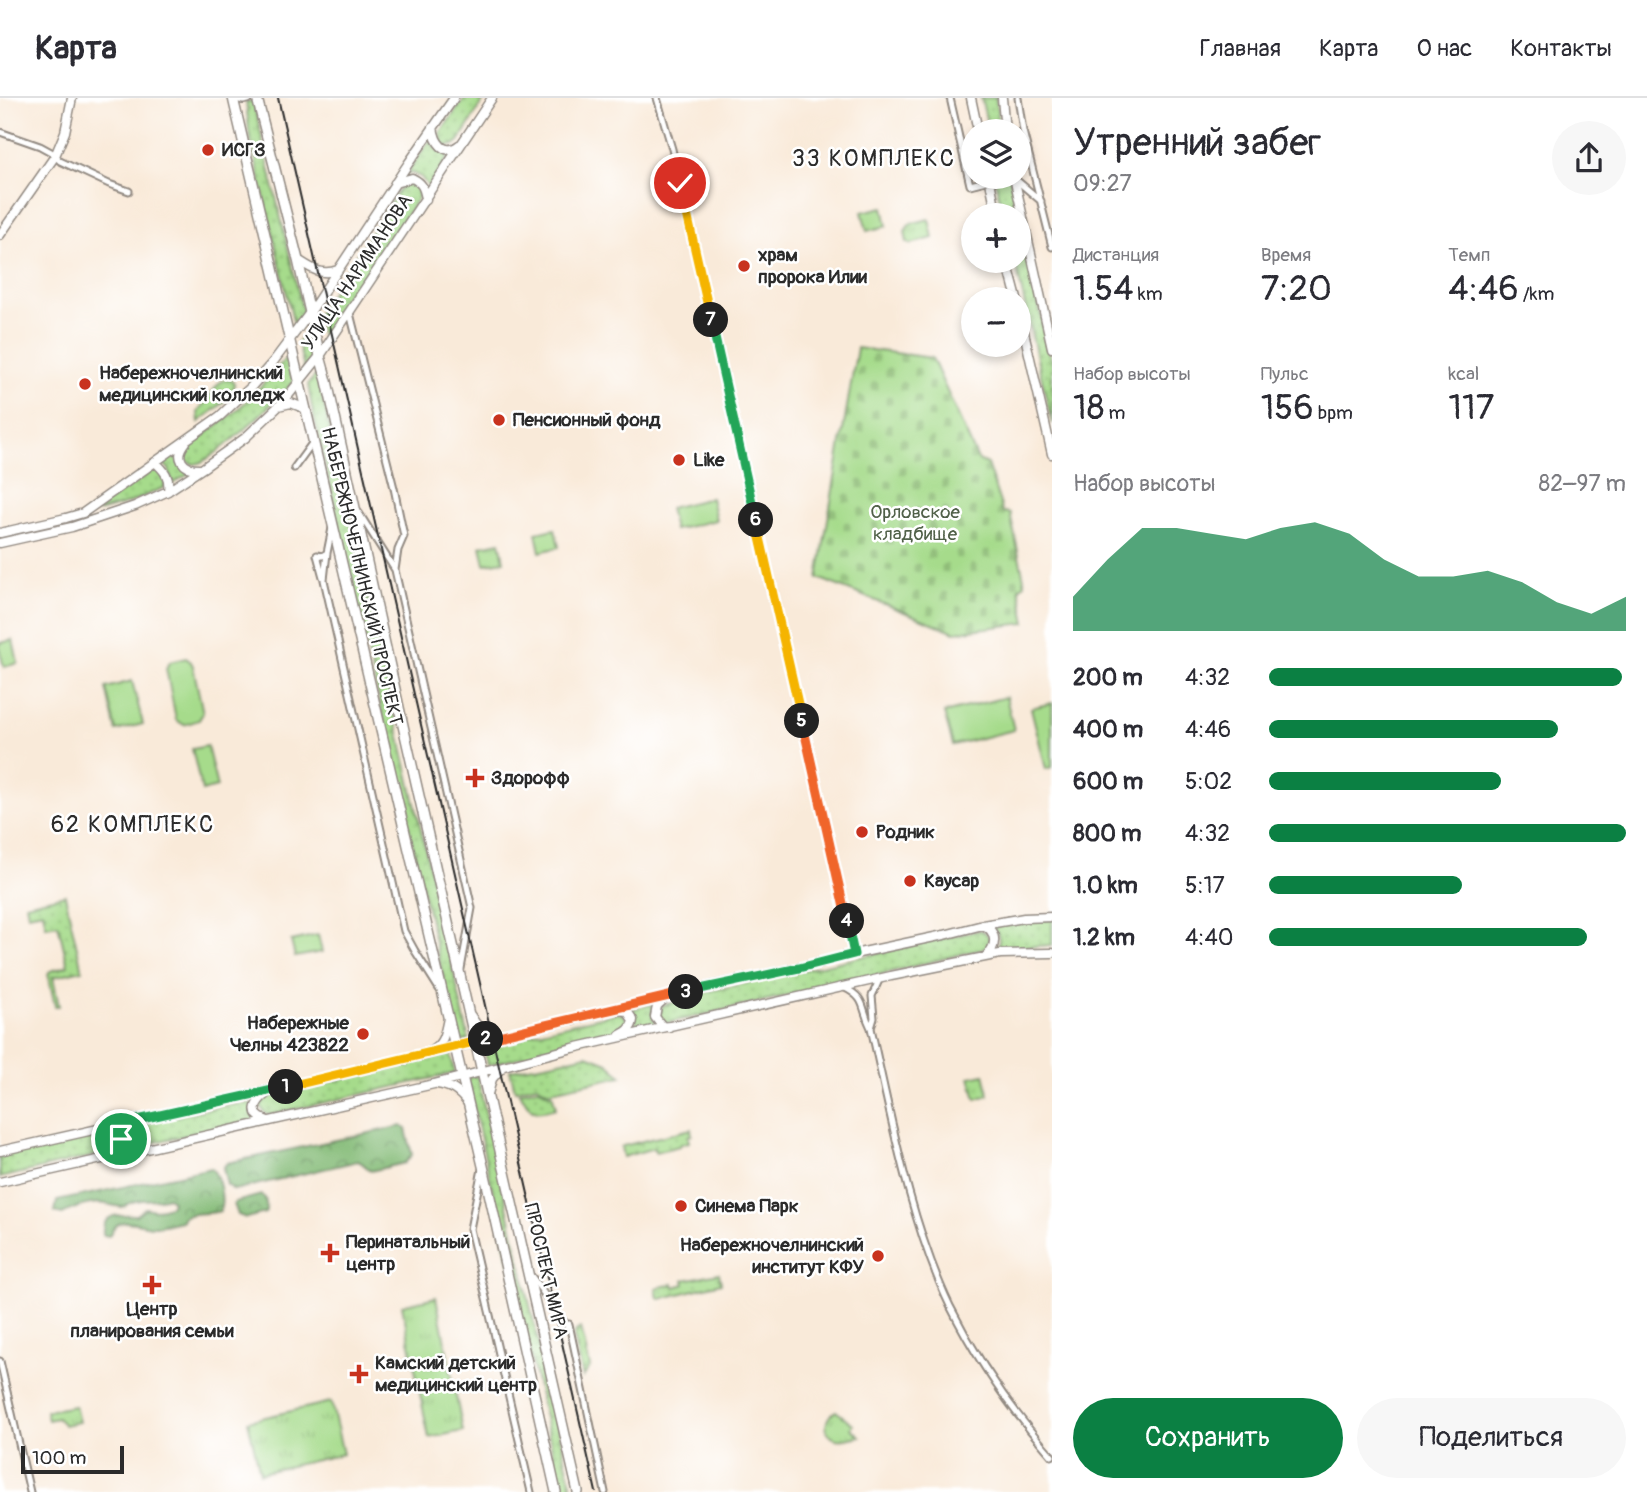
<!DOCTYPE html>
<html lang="ru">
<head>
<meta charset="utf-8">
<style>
	body { margin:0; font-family:Pangolin,sans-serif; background:#f7f7f7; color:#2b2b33; height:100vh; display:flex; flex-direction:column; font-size:26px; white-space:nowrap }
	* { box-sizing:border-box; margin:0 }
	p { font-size:23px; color:#7c7c81 }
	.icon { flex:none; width:38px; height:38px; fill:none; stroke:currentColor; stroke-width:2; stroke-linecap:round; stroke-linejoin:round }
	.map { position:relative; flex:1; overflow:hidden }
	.drawer { display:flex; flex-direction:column; background:#fff; width:595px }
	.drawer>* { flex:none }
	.controls { position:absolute; left:961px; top:21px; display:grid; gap:14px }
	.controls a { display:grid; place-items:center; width:70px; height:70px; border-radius:50%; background:#fff; box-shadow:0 4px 10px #0003; font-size:35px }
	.scale { position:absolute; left:21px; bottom:18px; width:103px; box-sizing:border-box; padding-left:7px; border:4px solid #2b2b2b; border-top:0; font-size:19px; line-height:24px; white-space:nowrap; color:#2b2b2b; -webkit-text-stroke:5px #fff; paint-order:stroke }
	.pin { position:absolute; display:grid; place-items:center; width:60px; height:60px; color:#fff; margin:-30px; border:4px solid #fff; border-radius:50%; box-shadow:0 2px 7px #0007 }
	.km { position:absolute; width:35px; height:35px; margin:-18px; border-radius:50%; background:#222; color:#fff; font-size:19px; line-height:35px; text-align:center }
	.round { display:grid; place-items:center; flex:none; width:74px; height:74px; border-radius:37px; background:#f7f7f7 }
	.summary { display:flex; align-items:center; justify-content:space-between; height:119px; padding:0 21px }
	h1 { font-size:38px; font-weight:600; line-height:52px }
	.metrics { display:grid; grid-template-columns:repeat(3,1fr); gap:10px; height:119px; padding:7px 21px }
	.metrics div { display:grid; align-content:center }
	.metrics b { font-size:35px; font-weight:600 }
	.metrics small { font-size:19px; font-weight:400 }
	.metrics p { font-size:19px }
	.chart { height:196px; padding:14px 21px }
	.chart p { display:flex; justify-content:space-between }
	.chart svg { width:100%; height:126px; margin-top:7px; fill:#0b8043; opacity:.7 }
	.cta { display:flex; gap:14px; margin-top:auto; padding:14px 21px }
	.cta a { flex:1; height:80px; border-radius:42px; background:#0b8043; color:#fff; font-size:28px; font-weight:600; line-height:80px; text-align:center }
	.cta a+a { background:#f7f7f7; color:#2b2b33 }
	ul { padding:0 21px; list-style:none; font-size:23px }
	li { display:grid; grid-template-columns:112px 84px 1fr; align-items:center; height:52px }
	li i { height:18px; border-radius:9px; background:#0b8043 }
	header { display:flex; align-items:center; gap:42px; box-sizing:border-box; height:98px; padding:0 35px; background:#fff; border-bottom:2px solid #e1e1e2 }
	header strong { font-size:33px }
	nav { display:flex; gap:38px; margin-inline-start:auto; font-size:24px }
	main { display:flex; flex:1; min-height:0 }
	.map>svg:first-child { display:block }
	.grass { fill:url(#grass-dots); stroke:#68835b; stroke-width:2 }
	.forest { fill:url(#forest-crowns); stroke:#587351; stroke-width:2 }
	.cemetery { fill:url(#cemetery-stones); stroke:#68835b; stroke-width:2 }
	.park { fill:url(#park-tufts); stroke:#68835b; stroke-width:2 }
	.pitch { fill:#a6db8b; stroke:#68835b; stroke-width:2 }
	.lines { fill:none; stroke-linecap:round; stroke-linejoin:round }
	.street-casing { stroke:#928a82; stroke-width:9 }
	.secondary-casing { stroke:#928a82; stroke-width:11 }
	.primary-casing { stroke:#928a82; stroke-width:12 }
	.street { stroke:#fff; stroke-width:5 }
	.secondary { stroke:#fff; stroke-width:8 }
	.primary { stroke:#fff; stroke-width:9 }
	.tram { stroke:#2b2b2b; stroke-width:2 }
	.split-1-casing { stroke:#fff; stroke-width:14 }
	.split-2-casing { stroke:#fff; stroke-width:14 }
	.split-3-casing { stroke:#fff; stroke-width:14 }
	.split-4-casing { stroke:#fff; stroke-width:14 }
	.split-5-casing { stroke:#fff; stroke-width:14 }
	.split-6-casing { stroke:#fff; stroke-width:14 }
	.split-7-casing { stroke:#fff; stroke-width:14 }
	.split-8-casing { stroke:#fff; stroke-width:14 }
	.split-1 { stroke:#22a559; stroke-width:9 }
	.split-2 { stroke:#f5b400; stroke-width:9 }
	.split-3 { stroke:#f0652b; stroke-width:9 }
	.split-4 { stroke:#22a559; stroke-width:9 }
	.split-5 { stroke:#f0652b; stroke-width:9 }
	.split-6 { stroke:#f5b400; stroke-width:9 }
	.split-7 { stroke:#22a559; stroke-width:9 }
	.split-8 { stroke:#f5b400; stroke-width:9 }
	.poi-dot { fill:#c8321e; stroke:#fff; stroke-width:2.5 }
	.labels { text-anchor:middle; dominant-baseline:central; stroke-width:5; stroke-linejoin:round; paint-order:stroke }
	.poi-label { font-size:19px; font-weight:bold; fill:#2b2b2b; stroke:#fff; text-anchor:start }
	.street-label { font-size:19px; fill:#2b2b2b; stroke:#fff }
	.park-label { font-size:19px; fill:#506048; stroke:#fff }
	.quarter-label { font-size:23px; letter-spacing:2px; fill:#2b2b2b; stroke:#fff }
</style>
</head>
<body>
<header>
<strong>Карта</strong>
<nav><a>Главная</a><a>Карта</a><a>О нас</a><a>Контакты</a></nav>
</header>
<main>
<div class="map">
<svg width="1052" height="1394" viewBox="0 0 1052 1394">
	<defs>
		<pattern id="grass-dots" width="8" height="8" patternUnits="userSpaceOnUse" patternTransform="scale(1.75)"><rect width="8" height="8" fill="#a6db8b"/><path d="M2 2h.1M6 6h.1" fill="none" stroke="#8fbc78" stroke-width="1.8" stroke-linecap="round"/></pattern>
		<pattern id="forest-crowns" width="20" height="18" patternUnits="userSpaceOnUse" patternTransform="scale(1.75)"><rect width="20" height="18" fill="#84bb77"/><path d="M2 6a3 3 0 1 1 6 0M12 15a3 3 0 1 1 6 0" fill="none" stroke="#6c9862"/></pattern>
		<pattern id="cemetery-stones" width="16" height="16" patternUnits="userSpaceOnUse" patternTransform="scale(1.75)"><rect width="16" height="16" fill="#a6db8b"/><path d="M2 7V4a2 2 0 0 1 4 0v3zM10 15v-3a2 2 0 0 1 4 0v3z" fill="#8fbc78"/></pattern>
		<pattern id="park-tufts" width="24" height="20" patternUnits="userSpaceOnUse" patternTransform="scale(1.75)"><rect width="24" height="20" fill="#a6db8b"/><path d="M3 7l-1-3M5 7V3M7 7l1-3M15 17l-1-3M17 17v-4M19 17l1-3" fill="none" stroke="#8fbc78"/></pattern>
	</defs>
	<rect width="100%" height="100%" fill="#fff"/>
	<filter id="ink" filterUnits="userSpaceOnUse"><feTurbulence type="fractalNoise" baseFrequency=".0143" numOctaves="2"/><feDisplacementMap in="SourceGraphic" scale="14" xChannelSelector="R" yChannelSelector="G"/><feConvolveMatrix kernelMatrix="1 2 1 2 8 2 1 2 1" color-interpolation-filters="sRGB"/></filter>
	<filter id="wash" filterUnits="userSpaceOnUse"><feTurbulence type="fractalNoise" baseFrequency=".00686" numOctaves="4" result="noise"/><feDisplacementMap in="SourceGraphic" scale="28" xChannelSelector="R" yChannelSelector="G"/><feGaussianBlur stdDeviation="1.57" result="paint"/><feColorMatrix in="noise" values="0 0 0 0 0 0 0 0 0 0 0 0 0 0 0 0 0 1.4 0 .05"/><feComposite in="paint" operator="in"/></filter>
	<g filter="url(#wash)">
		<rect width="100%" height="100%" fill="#f9ead9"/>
		<path class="grass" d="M 465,0 L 485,0 L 459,43 L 454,47 L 447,48 L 442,44 L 440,35 Z
			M 981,0 L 996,0 L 999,33 L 989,33 Z
			M 253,2 L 303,214 L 294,227 L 249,34 L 246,3 L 249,4 Z
			M 431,41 C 433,51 440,55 450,56 L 429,90 L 421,79 L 412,75 L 406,77 Z
			M 994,79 L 1010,79 L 1018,117 L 1004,117 Z
			M 409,85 L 414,86 L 419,90 L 418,100 L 323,241 L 316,218 L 403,86 Z
			M 1018,118 L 1052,266 L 1052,326 L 1015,163 L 1018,163 Z
			M 307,231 L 313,259 L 304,271 L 298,244 Z
			M 287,259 L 294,283 C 280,298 210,368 194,366 C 187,366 185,361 183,356 L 186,351 L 235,314 L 253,297 Z
			M 317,276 L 469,942 L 458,944 L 312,310 L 308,286 Z
			M 228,280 L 234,285 C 235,301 210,314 199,324 L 198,314 L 219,285 Z
			M 177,354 L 178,363 L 189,376 L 172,386 L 169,371 L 162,364 Z
			M 155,370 C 163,375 165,381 165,389 L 129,405 L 98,414 L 99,409 Z
			M 65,797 L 82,872 L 53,879 L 59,908 L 55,908 L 48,876 L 50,873 L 68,868 L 58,826 L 46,828 L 43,813 L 28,816 L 26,806 Z
			M 1052,820 L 1052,847 L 995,851 C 1002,844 999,835 992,828 L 1003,825 Z
			M 980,832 L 986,835 C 990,840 990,846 985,850 L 890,874 L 667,925 L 663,925 L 659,919 L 661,910 L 664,907 L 689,901 L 697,896 Z
			M 653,906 L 652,919 L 657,928 L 636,928 L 636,919 L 633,911 Z
			M 617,915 L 623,916 C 628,921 628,927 622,932 L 558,947 L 534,956 L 488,967 L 483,947 Z
			M 450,954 L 455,975 L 269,1017 L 265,1015 L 261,1009 L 262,1005 L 268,999 C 329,985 389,968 450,954 Z
			M 587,957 L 608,965 L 622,978 L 551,993 L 547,993 L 537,987 L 515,992 L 510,972 L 546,966 Z
			M 477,978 L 573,1394 L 562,1394 L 467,980 Z
			M 538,990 L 549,996 L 552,995 L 556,1010 C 530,1017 534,1015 519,994 Z
			M 252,1005 L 252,1014 L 255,1022 L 123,1051 C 127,1044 126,1036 119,1030 L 222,1008 Z
			M 691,1031 L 692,1037 L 688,1038 L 689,1044 L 681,1046 L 680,1048 L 655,1054 L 654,1050 L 623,1059 L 621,1049 L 623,1048 Z
			M 106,1033 L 112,1035 L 117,1043 L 115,1051 L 110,1054 L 0,1080 L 0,1057 Z
			M 719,1175 L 721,1185 L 660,1201 L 658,1200 L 656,1190 L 673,1186 L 674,1189 L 685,1186 L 684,1182 Z
			M 581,1230 L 590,1269 L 583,1279 L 574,1239 L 576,1233 Z"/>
		<path class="forest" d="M 402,1028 L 406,1031 L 412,1057 L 405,1065 L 371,1073 C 366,1070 364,1065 358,1063 L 234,1092 L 227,1087 L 223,1070 L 227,1065 Z
			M 211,1070 C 220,1079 224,1101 220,1113 C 208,1117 193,1113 183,1119 L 182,1123 C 173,1124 162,1129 153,1128 C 135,1127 118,1115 109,1138 L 103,1137 C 101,1115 119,1116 136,1117 L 145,1110 L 155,1112 L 170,1108 L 172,1105 L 171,1101 L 168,1099 C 153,1104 137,1098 123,1109 C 117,1109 112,1107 106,1106 C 94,1103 73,1110 62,1116 L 55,1114 L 57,1103 Z
			M 261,1097 L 265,1100 L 267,1112 L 266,1115 L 246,1120 L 238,1117 L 234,1106 L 235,1104 Z"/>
		<path class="cemetery" d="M 857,250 L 932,260 L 978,362 L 987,366 L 1003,414 L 1010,415 L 1025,486 L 1019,490 L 1026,525 L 955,534 L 818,480 Z"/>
		<path class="park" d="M 883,109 L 887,128 L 867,133 L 862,114 Z
			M 929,121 L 933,140 L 911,146 L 907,144 L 905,133 L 910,126 Z
			M 555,431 L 559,449 L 540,454 L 536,435 Z
			M 500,444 L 504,463 L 485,466 L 481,448 Z
			M 984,976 L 989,997 L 976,1001 L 970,979 Z
			M 436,1199 L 463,1333 L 429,1340 L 402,1207 Z
			M 331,1304 L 343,1356 L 260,1375 L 248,1323 Z
			M 75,1308 L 79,1324 L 64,1327 L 57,1320 L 48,1322 L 46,1313 Z
			M 836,1313 L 853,1326 L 851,1330 L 860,1338 C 853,1339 844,1343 836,1341 C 821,1335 825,1319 836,1313 Z"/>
		<path class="pitch" d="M 711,400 L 716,422 L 674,432 L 669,410 Z
			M 13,542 L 18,565 L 4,569 L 0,554 L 0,545 Z
			M 186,560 L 191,564 L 193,568 L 203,615 L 199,622 L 184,627 L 176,622 L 166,570 L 170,564 Z
			M 132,583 L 143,626 L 116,633 L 106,590 Z
			M 1006,599 L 1014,632 L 953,647 L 944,615 Z
			M 1052,605 L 1052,669 L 1046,671 L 1031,610 Z
			M 207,648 L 217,689 L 202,693 L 192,651 Z
			M 318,837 L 322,854 L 295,859 L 291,843 Z"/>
	</g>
	<g filter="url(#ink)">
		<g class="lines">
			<g class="street-casing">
				<path id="street" d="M 657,0 L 672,51 L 854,856
					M 950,0 L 970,87 L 990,82
					M 1018,0 L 1023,33 L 1052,149
					M 0,34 L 40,48 L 51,54 L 60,63 L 109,86 L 129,93
					M 1014,80 L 1041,103
					M 350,215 L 394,390 L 404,438 L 398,452 L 395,472
					M 294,370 L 313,344
					M 359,415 L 395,472 L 472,810 L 461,871
					M 332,430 L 327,455 L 324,482 L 404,833 L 415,853 L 439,891
					M 323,479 L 317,457 L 322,458 L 327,455
					M 843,889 C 868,901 860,909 871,930 C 891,1019 910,1125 950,1208 C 977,1262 1012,1313 1052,1358
					M 871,930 L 874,920 L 872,898 L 880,880
					M 482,1071 L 470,1131 L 531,1394
					M 532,1179 L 567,1228 L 569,1226 L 605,1394
					M 0,1263 L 30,1394"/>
			</g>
			<g class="secondary-casing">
				<path id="secondary" d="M 971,0 L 978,33
					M 1002,0 L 1005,33
					M 433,29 C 435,44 444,59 459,47
					M 989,79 L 997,117
					M 1014,79 L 1052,250
					M 395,85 L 412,80 C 422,85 424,89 426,101
					M 0,137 L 55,58 L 65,34 L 72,0
					M 298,162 C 312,171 321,178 338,172
					M 1007,163 L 1017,201
					M 1018,208 L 1052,356
					M 278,308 L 291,305 L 306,311
					M 186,344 C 174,359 182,372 201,371
					M 155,364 C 165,373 170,379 168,393
					M 0,435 L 66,420 L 83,415 L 220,318 L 251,289 L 273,264 L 309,216 L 408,66 L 454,0
					M 0,445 L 72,429 L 135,408 L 168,393 L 203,370 L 245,340 L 283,304 L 320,258 L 492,0
					M 983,827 C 998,834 997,849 985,859
					M 666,899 L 657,908 L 655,919 L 662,928 L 669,929
					M 619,912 L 627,913 L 633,922 C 632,930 628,933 620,937
					M 471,918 C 477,929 483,935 495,937
					M 431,953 C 444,946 445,934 448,920
					M 437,986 C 451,988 458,993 467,1004
					M 267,995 C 254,1005 249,1017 268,1023
					M 488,996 L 492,981 L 503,968
					M 107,1029 L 114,1031 L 121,1041 L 119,1051 L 111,1057
					M 0,1053 L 343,976 L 712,888 L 799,870 L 854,856 L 944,837 L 983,827 L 1024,820 L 1052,819
					M 0,1084 L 434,986 L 573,950 L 891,878 L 1000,856 L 1052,855"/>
			</g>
			<g class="primary-casing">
				<path id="primary" d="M 233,0 L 483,1068 L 556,1394
					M 240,0 L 243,1 L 248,0
					M 257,0 L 298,162 L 320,258 L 327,283 L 404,632 L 578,1394"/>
			</g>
			<use href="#street" class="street"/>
			<use href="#secondary" class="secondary"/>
			<use href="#primary" class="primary"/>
			<path class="tram" d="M 278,0 L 596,1394"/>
		</g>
	</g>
	<g class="lines" filter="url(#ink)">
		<g class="split-1-casing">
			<path id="split-1" d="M 121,1041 L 114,1031 L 106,1029 L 286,989"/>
		</g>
		<g class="split-2-casing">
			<path id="split-2" d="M 286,989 L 486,941"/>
		</g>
		<g class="split-3-casing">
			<path id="split-3" d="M 486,941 L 686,894"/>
		</g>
		<g class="split-4-casing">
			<path id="split-4" d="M 686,894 L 799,870 L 854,856 L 847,823"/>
		</g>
		<g class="split-5-casing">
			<path id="split-5" d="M 802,623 L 847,823"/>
		</g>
		<g class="split-6-casing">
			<path id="split-6" d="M 756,422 L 802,623"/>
		</g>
		<g class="split-7-casing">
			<path id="split-7" d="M 711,222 L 756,422"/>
		</g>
		<g class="split-8-casing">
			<path id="split-8" d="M 680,85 L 711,222"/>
		</g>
		<use href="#split-1" class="split-1"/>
		<use href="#split-2" class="split-2"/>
		<use href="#split-3" class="split-3"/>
		<use href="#split-4" class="split-4"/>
		<use href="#split-5" class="split-5"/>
		<use href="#split-6" class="split-6"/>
		<use href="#split-7" class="split-7"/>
		<use href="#split-8" class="split-8"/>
	</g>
	<g class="poi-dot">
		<circle cx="208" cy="52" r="7"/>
		<circle cx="744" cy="168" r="7"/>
		<circle cx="85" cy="286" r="7"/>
		<circle cx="499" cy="322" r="7"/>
		<circle cx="679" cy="362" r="7"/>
		<path d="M471.5 669.5h7v7h7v7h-7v7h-7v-7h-7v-7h7z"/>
		<circle cx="862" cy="734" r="7"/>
		<circle cx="910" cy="783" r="7"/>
		<circle cx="363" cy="936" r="7"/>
		<circle cx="681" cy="1108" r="7"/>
		<path d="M326.5 1144.5h7v7h7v7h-7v7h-7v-7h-7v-7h7z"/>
		<circle cx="878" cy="1158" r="7"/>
		<path d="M148.5 1176.5h7v7h7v7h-7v7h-7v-7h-7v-7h7z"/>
		<path d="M355.5 1265.5h7v7h7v7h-7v7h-7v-7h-7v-7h7z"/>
	</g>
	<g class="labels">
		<g class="poi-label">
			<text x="222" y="52">ИСГЗ</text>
			<text x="758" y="157">храм<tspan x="758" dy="22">пророка Илии</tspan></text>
			<text x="99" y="275">Набережночелнинский<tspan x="99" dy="22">медицинский колледж</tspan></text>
			<text x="513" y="322">Пенсионный фонд</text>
			<text x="693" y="362">Like</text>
			<text x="491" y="680">Здорофф</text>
			<text x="876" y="734">Родник</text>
			<text x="924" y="783">Каусар</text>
			<text x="349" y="925" text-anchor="end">Набережные<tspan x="349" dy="22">Челны 423822</tspan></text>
			<text x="695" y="1108">Синема Парк</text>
			<text x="346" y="1144">Перинатальный<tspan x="346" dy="22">центр</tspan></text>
			<text x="864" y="1147" text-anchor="end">Набережночелнинский<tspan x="864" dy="22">институт КФУ</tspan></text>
			<text x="152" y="1211" text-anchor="middle">Центр<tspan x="152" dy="22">планирования семьи</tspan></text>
			<text x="375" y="1265">Камский детский<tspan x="375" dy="22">медицинский центр</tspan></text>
		</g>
		<g class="street-label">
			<text transform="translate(357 174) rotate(-56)">УЛИЦА НАРИМАНОВА</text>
			<text transform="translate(362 478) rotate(77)">НАБЕРЕЖНОЧЕЛНИНСКИЙ ПРОСПЕКТ</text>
			<text transform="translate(546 1173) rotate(77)">ПРОСПЕКТ МИРА</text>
		</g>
		<g class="park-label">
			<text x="915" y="414">Орловское<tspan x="915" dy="22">кладбище</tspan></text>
		</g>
		<g class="quarter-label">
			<text x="874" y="60">33 КОМПЛЕКС</text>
			<text x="133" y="726">62 КОМПЛЕКС</text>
		</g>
	</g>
</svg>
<div class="controls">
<a><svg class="icon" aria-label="layers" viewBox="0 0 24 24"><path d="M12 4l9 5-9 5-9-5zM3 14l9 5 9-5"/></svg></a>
<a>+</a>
<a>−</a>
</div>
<div class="scale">100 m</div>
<div class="pin" style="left:121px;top:1041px;background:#1e9e55"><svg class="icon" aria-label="arrive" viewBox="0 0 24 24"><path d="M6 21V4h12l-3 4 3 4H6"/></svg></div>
<div class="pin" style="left:680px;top:85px;background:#d93025"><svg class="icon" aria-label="check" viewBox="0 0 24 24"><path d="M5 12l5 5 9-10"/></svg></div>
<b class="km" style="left:286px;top:989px">1</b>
<b class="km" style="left:486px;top:941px">2</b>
<b class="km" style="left:686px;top:894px">3</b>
<b class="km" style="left:847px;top:823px">4</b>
<b class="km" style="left:802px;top:623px">5</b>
<b class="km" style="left:756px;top:422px">6</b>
<b class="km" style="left:711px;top:222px">7</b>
</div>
<section class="drawer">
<div class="summary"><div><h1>Утренний забег</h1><p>09:27</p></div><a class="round"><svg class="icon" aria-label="share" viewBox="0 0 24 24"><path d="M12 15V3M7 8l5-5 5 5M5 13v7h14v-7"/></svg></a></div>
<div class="metrics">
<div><p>Дистанция</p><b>1.54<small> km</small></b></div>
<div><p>Время</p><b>7:20</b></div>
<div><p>Темп</p><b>4:46<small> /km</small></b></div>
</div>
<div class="metrics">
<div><p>Набор высоты</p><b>18<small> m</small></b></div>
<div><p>Пульс</p><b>156<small> bpm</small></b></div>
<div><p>kcal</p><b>117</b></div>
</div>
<div class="chart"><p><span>Набор высоты</span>82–97 m</p>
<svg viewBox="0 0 160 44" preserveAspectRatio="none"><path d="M0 44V32L10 19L20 8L30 8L40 10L50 12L60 8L70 6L80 10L90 19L100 25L110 25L120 23L130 27L140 34L150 38L160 32V44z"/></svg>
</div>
<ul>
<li><b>200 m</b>4:32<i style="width:99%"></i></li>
<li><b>400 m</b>4:46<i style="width:81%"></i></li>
<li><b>600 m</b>5:02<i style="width:65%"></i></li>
<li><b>800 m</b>4:32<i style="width:100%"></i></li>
<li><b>1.0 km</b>5:17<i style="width:54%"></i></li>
<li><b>1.2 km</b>4:40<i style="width:89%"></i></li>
</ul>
<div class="cta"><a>Сохранить</a><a>Поделиться</a></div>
</section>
</main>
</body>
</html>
